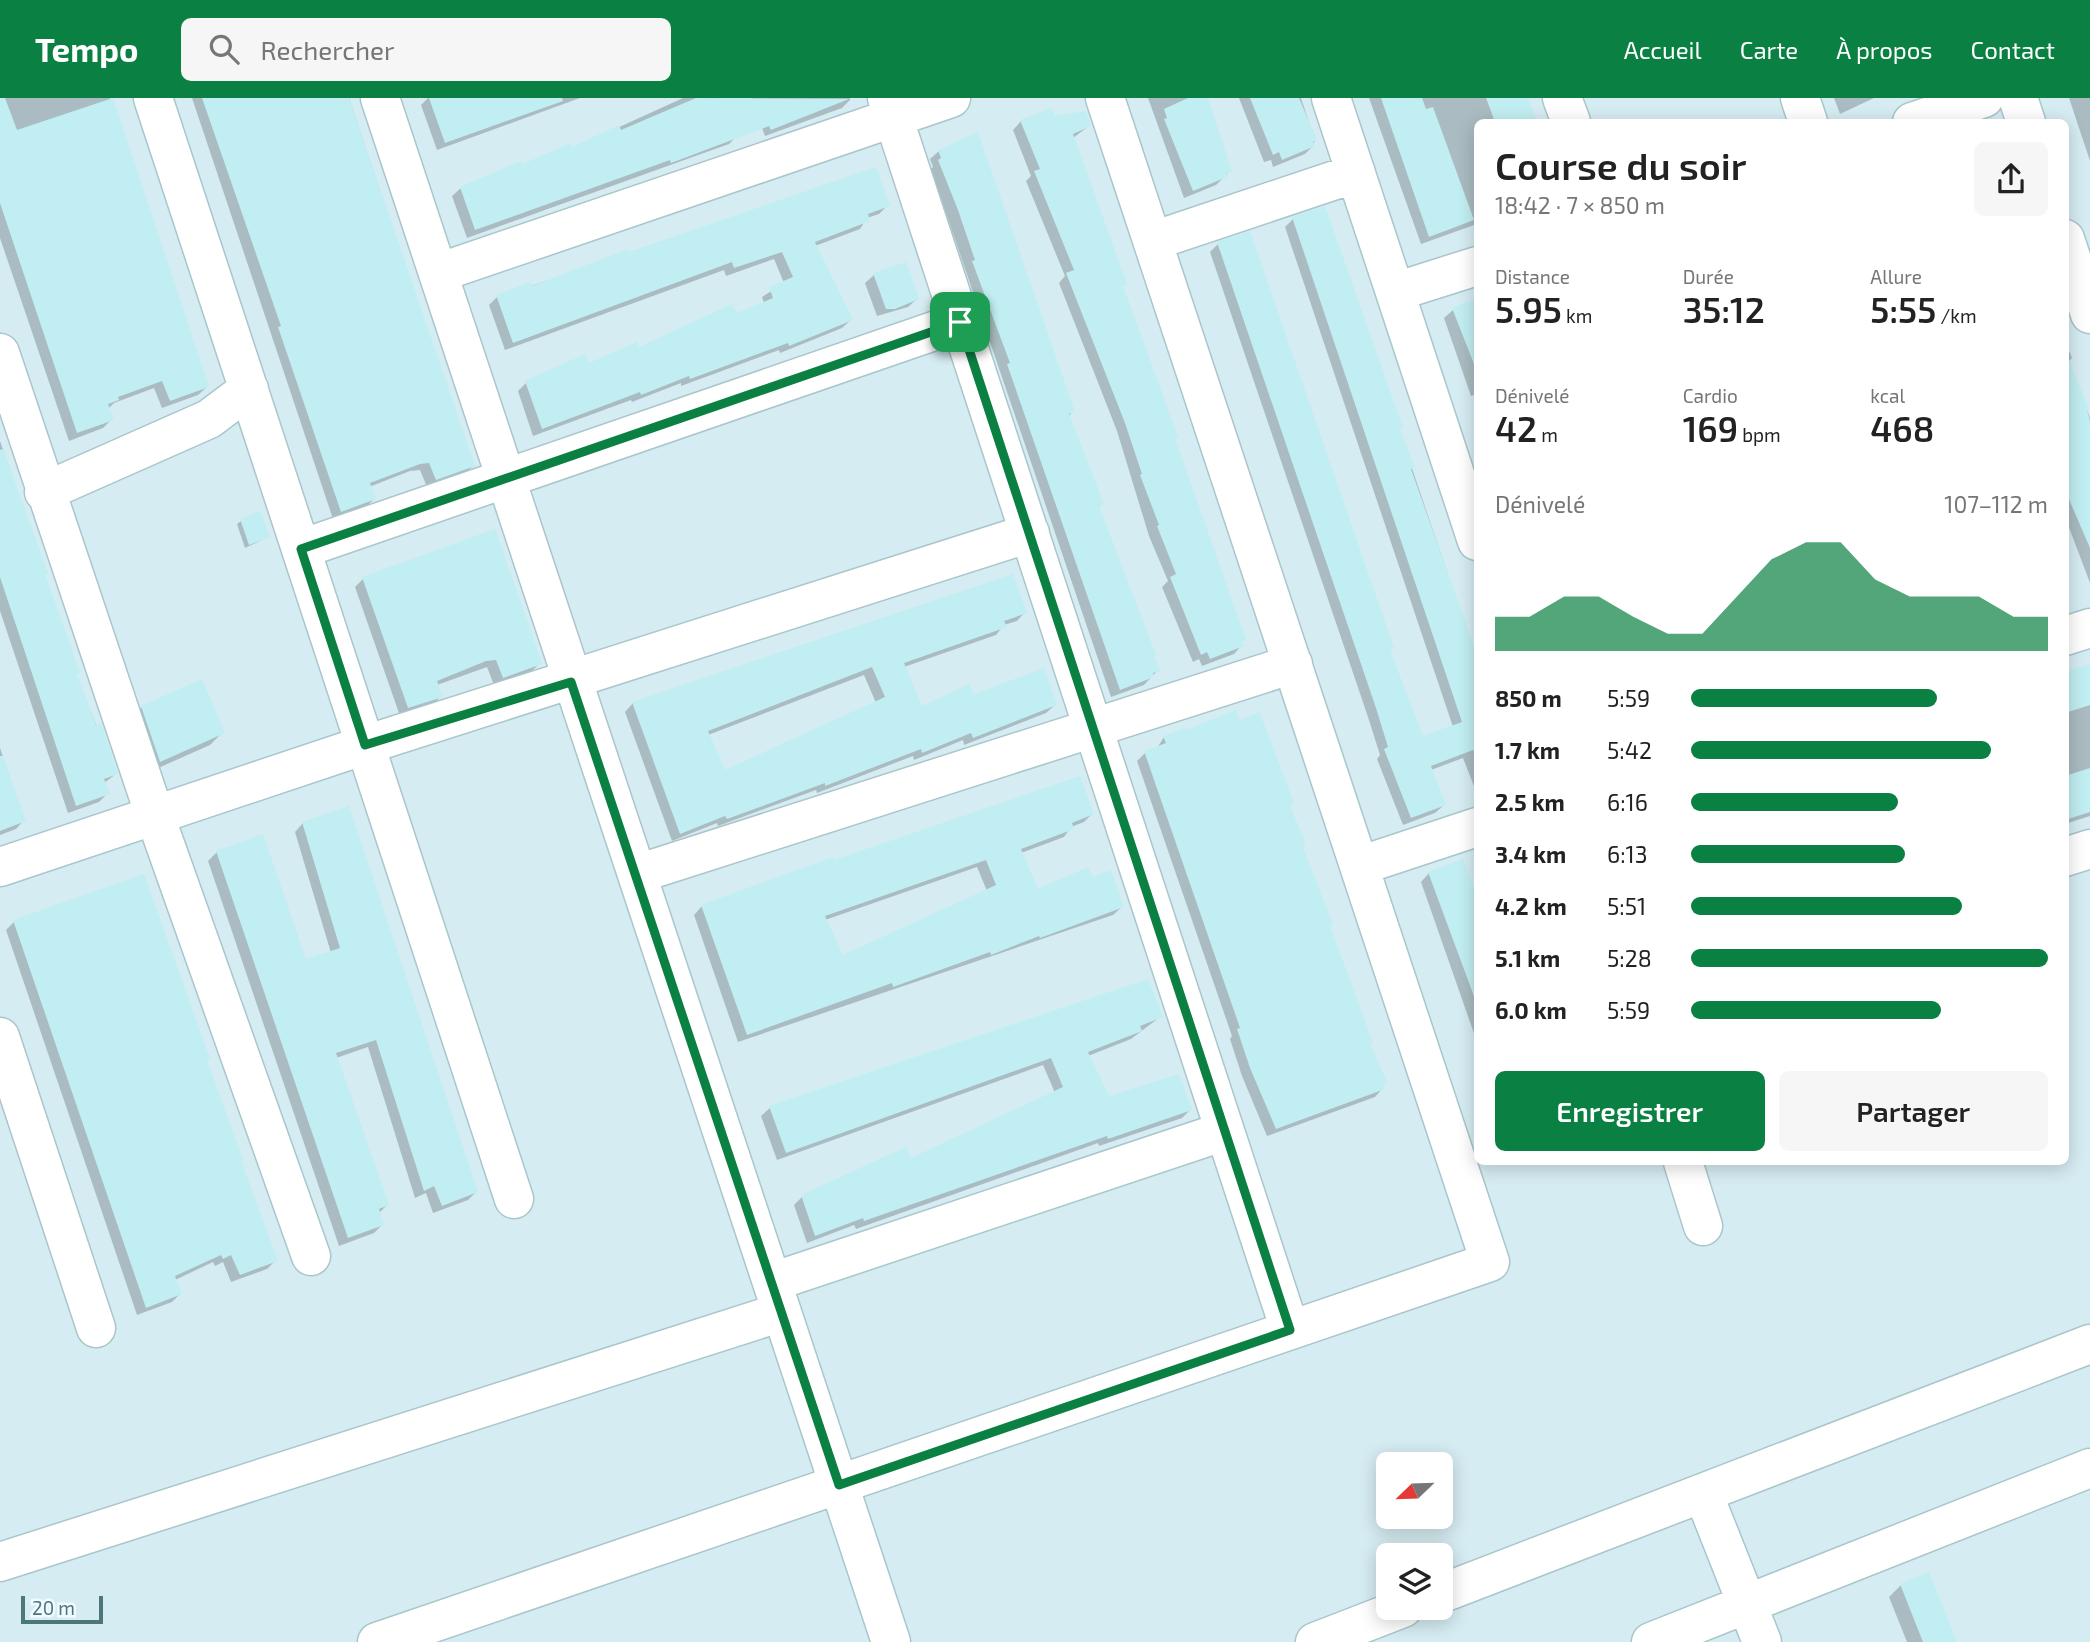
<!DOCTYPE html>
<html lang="fr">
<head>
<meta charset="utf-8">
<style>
	body { margin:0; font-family:"Exo 2",sans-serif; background:#f6f6f6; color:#222; height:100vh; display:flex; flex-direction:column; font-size:26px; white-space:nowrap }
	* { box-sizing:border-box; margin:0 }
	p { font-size:23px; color:#767676 }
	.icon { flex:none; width:38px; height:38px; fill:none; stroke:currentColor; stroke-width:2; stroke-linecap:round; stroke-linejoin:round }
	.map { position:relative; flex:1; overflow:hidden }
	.sheet { position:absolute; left:1474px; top:21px; width:595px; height:1046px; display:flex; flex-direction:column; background:#fff; border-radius:10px; box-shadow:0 4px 18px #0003 }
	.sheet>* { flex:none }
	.needle { width:46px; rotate:247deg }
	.fabs { position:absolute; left:1376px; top:1354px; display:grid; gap:14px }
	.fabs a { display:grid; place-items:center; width:77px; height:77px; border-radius:10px; background:#fff; box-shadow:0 4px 18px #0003; font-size:35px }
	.scale { position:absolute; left:21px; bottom:18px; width:82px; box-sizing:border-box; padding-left:7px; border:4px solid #4c7678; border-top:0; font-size:19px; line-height:24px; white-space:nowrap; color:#4c7678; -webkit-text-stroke:5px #f0fbff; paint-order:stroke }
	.pin { position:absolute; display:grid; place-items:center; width:60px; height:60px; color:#fff; margin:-30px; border-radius:14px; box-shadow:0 4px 10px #0006 }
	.round { display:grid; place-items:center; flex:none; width:74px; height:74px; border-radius:10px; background:#f6f6f6 }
	.overview { display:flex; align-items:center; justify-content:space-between; height:119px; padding:0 21px }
	h1 { font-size:38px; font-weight:600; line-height:52px }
	.metrics { display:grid; grid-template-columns:repeat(3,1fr); gap:10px; height:119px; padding:7px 21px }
	.metrics div { display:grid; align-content:center }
	.metrics b { font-size:35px; font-weight:600 }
	.metrics small { font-size:19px; font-weight:400 }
	.metrics p { font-size:19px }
	.chart { height:196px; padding:14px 21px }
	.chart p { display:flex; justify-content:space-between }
	.chart svg { width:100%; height:126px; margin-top:7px; fill:#0b8043; opacity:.7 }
	.primary-button { display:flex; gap:14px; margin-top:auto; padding:14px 21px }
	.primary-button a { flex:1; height:80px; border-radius:10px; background:#0b8043; color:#fff; font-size:28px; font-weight:600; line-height:80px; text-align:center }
	.primary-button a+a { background:#f6f6f6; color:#222 }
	ul { padding:0 21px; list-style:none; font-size:23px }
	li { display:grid; grid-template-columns:112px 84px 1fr; align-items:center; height:52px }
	li i { height:18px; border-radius:9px; background:#0b8043 }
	header { display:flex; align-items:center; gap:42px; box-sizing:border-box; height:98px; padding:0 35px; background:#0b8043; color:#fff }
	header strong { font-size:33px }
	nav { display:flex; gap:38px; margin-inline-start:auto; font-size:24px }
	.search { width:490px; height:63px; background:#f6f6f6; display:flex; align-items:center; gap:18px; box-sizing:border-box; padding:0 24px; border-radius:10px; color:#767676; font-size:26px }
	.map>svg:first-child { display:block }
	.residential { fill:#d5ecf2; fill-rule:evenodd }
	.shadow { fill:#0003; fill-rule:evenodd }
	.building { fill:#c1eef2; fill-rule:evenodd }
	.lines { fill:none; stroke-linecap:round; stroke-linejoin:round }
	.minor-casing { stroke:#a9c6cb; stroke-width:41 }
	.minor { stroke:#fff; stroke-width:38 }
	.route-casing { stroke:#fff; stroke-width:14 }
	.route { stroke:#0b8043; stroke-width:9 }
</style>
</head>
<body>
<header>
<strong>Tempo</strong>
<div class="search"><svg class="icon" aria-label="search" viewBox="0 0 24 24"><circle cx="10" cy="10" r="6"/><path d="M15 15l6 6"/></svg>Rechercher</div>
<nav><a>Accueil</a><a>Carte</a><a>À propos</a><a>Contact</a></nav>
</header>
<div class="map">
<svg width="2090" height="1544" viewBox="0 0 2090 1544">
	<rect width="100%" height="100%" fill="#eaf7fd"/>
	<path class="residential" d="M 0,0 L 2090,0 L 2090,1544 L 0,1544 ZM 1477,24 L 2065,24 L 2065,1064 L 1477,1064 ZM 1388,1367 L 1440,1367 L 1440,1419 L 1388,1419 ZM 1388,1458 L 1440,1458 L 1440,1510 L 1388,1510 Z"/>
	<path class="shadow" d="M 0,0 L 110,0 L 207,289 L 198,297 L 162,310 L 154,290 L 114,305 L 108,311 L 112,321 L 103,330 L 69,343 L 0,140 Z
		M 192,0 L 349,0 L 473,368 L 464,376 L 427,389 L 420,372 L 410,373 L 369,389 L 374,401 L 366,409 L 333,421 Z
		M 428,0 L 580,0 L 437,52 L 421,7 Z
		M 683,0 L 719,0 L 737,38 L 729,46 L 467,140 L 452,98 L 461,90 L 571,51 Z
		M 751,0 L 850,0 L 850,2 L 842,10 L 765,38 Z
		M 1148,0 L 1206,0 L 1230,73 L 1216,87 L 1184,100 Z
		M 1239,0 L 1301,0 L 1315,42 L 1313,48 L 1305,56 L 1273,69 L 1271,62 L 1264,64 Z
		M 1369,0 L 1527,0 L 1535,24 L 1477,24 L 1477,126 L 1421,146 Z
		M 1834,0 L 1874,0 L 1840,16 Z
		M 2069,0 L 2090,0 L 2090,63 Z
		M 1054,20 L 1089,28 L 1073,40 L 1125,186 L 1122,189 L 1242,547 L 1234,556 L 1202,568 L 1199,561 L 1193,564 L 1162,489 L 1168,483 L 1149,438 L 1117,333 L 1059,185 L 1065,178 L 1026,83 L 1031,78 L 1013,32 L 1021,23 Z
		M 939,53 L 1073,313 L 1068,319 L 1102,405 L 1098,410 L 1158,572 L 1144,587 L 1111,599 L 931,71 L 933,69 L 930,61 Z
		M 888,107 L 879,116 L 867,120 L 860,131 L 815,148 L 851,222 L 842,230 L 780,255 L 779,252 L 681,288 L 681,285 L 632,304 L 631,302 L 533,338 L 518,293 L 526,285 L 638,252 L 736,217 L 764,205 L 762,199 L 784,185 L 774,161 L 726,178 L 724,172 L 505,252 L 489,207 L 497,199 L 628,156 Z
		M 1293,121 L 1399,332 L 1477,562 L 1477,696 L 1463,660 L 1431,672 L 1444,707 L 1435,715 L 1403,727 L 1377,661 L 1380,657 L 1368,619 L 1210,154 L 1218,146 L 1422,640 L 1453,629 L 1285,129 Z
		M 874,177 L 917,201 L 908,209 L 877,218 L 865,185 Z
		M 1477,202 L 1477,296 L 1471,298 L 1444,220 L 1453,212 Z
		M 2065,243 L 2072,260 L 2069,263 L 2090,320 L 2090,485 L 2065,419 Z
		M 0,343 L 46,475 L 43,477 L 76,577 L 116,676 L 104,685 L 108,695 L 99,704 L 68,715 L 0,513 Z
		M 241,423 L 268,439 L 245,450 L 237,426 Z
		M 363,481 L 540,565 L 531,574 L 494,587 L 487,569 L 437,587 L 441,598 L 433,607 L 400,618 L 355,489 Z
		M 1025,514 L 1017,523 L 1004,527 L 996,537 L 904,569 L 921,610 L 973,598 L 1055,607 L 1046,615 L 964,647 L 963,642 L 914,662 L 913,658 L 817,695 L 816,692 L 718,728 L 717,725 L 672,743 L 625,614 L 633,605 ZM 864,577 L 876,605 L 724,675 L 708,637 Z
		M 2090,567 L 2090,718 L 2065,726 L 2065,575 Z
		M 142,609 L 223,634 L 210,647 L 147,675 L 129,622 Z
		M 1164,639 L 1289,709 L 1383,990 L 1375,999 L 1267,1038 L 1242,978 L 1230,941 L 1232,938 L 1137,663 L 1145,655 L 1157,650 Z
		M 0,650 L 24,722 L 16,731 L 0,737 Z
		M 1092,716 L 1084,724 L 1071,729 L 1064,739 L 1021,755 L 1037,794 L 1092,781 L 1122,809 L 1113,817 L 738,944 L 694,817 L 702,808 L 833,764 ZM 977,769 L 987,793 L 843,859 L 825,822 Z
		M 303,725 L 476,1094 L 468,1102 L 433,1115 L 426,1095 L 415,1100 L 368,949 L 336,960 L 387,1107 L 378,1116 L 382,1127 L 374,1135 L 339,1148 L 208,763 L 217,754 L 305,863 L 331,855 L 295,734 Z
		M 1461,763 L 1477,809 L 1477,944 L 1421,784 L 1429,775 Z
		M 14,824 L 205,963 L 276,1162 L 267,1171 L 231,1184 L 223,1164 L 215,1168 L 213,1164 L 175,1182 L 180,1196 L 172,1204 L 137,1217 L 6,832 Z
		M 1147,883 L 1160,919 L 1131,941 L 1088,958 L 1108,1000 L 1190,1012 L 1182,1020 L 1099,1048 L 1098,1045 L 856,1131 L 854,1127 L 807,1145 L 794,1107 L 802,1099 L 910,1062 L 1055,995 L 1043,967 L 777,1062 L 761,1018 L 770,1010 Z
		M 1901,1487 L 1956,1544 L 1907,1544 L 1889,1499 Z"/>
	<path class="building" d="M 0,0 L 5,0 L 17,32 L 113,0 L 209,289 L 170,303 L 162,283 L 118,299 L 119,302 L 108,306 L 114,322 L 77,335 L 0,105 Z
		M 202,0 L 349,0 L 475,368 L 436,382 L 429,365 L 420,366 L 370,385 L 376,401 L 341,414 L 278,229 L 281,228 Z
		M 429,0 L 562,0 L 563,3 L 445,45 Z
		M 696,0 L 849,1 L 771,32 L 769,28 L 671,65 L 670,62 L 475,132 L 460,89 L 521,63 L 523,66 L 570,45 L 572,49 L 619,27 L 621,32 Z
		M 1188,0 L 1208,0 L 1232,74 L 1226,76 L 1227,79 L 1193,93 L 1164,21 L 1167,20 L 1164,11 Z
		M 1250,0 L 1299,0 L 1317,42 L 1313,44 L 1315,48 L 1282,62 L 1279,54 L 1273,57 Z
		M 1381,0 L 1422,0 L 1426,11 L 1433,9 L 1474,122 L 1429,139 Z
		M 1486,0 L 1528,0 L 1537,24 L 1495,24 Z
		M 1051,10 L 1055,18 L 1086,13 L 1091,28 L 1073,36 L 1127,186 L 1123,188 L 1178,339 L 1175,340 L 1246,542 L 1242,543 L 1244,548 L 1210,561 L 1207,554 L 1201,557 L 1170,479 L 1176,476 L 1157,428 L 1159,427 L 1140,377 L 1142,376 L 1125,325 L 1066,175 L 1074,172 L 1034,73 L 1040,71 L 1020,22 Z
		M 978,34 L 1075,314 L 1069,316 L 1104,406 L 1099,408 L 1156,557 L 1154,558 L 1160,573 L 1153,575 L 1154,579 L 1120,592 L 1007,266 L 1010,265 L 972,163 L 975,162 L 958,112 L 938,62 L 941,60 L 938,52 Z
		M 876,69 L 890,108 L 868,116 L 870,123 L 815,144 L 853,222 L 789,248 L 788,245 L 690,281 L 689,278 L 641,297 L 640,294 L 542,331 L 525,283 L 585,256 L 589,265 L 637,244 L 639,249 L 732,206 L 737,215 L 773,200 L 769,189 L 793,179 L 782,154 L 734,170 L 732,164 L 513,245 L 496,197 L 530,184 L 532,188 L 628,151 L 629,154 Z
		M 1325,108 L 1403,330 L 1400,331 L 1415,370 L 1411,371 L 1477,557 L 1477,657 L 1473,652 L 1431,668 L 1446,707 L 1411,720 L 1384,651 L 1388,649 L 1376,610 L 1217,144 L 1250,133 L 1394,550 L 1390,552 L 1423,638 L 1462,624 L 1292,119 Z
		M 906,164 L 919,201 L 895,211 L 886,211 L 873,175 Z
		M 1477,200 L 1477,271 L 1476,271 L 1452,210 Z
		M 2065,253 L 2089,311 L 2087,312 L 2090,323 L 2090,450 L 2065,392 Z
		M 3,351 L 48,475 L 45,476 L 80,575 L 77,576 L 96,627 L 101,625 L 118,676 L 104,681 L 110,696 L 76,708 L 0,479 L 0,352 Z
		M 260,413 L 270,439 L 249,447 L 240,421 Z
		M 495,431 L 542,566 L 503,580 L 496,562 L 486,563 L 437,583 L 443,599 L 408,610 L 362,479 Z
		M 1013,476 L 1027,515 L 1004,523 L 1007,529 L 904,565 L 922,608 L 969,586 L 974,596 L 1044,570 L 1057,607 L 973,640 L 971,635 L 922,655 L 921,651 L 825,688 L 825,685 L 727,721 L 725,718 L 680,736 L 632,604 ZM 872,569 L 885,599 L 725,672 L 708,633 Z
		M 2090,566 L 2090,607 L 2065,615 L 2065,574 Z
		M 202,581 L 225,635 L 160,664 L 141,608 Z
		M 1236,612 L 1240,622 L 1259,614 L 1269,638 L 1294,706 L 1290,708 L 1306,746 L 1302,748 L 1333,826 L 1330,828 L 1373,945 L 1370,946 L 1387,984 L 1383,986 L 1385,991 L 1276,1031 L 1250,970 L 1237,931 L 1240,930 L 1144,653 L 1166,645 L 1163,638 L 1185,630 L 1186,632 Z
		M 0,658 L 3,658 L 26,723 L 0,733 Z
		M 2090,670 L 2090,714 L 2065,722 L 2065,678 Z
		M 1080,678 L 1094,716 L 1072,725 L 1074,731 L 1021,751 L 1038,791 L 1088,769 L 1093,779 L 1111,772 L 1124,809 L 1040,840 L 1039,838 L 991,857 L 990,854 L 893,889 L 892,885 L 747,937 L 701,807 L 833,759 L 834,762 ZM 986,762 L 996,787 L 843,857 L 825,818 Z
		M 349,708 L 478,1094 L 442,1108 L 434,1088 L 424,1093 L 376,942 L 336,955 L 389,1107 L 379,1111 L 384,1127 L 348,1140 L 216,753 L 263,736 L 306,861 L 340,850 L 302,724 Z
		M 1463,761 L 1477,799 L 1475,901 L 1428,774 Z
		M 144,776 L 210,961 L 207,962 L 243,1062 L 241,1063 L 278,1163 L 240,1177 L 231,1157 L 223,1161 L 221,1157 L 175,1178 L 182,1196 L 146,1210 L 13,822 Z
		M 1148,881 L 1163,919 L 1140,928 L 1142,933 L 1088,954 L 1109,998 L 1179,976 L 1192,1012 L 1108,1041 L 1107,1038 L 864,1123 L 863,1120 L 815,1138 L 801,1097 L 906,1049 L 911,1060 L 1063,989 L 1051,960 L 786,1055 L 769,1008 Z
		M 1929,1474 L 1957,1544 L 1923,1544 L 1900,1486 Z"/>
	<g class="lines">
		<g class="minor-casing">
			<path id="minor" d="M 153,0 L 514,1101
				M 380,0 L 891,1544
				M 887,0 L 1290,1232
				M 1331,0 L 1477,443
				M 1562,0 L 1571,24
				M 1800,0 L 1808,24
				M 2018,0 L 2026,24
				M 1912,24 L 1984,0
				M 2065,141 L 2090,216
				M 1153,143 L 1356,75
				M 438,175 L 951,0
				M 1395,194 L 1477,168
				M 0,255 L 155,718 L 311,1158
				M 44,394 L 209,321 L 249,291
				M 301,451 L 960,224
				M 2065,538 L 2090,530
				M 2065,759 L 2090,751
				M 1359,768 L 1477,729
				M 0,769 L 365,647 L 1030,435
				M 637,776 L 1293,566
				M 0,939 L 96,1230
				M 1683,1064 L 1703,1128
				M 772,1184 L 1225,1033
				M 1703,1395 L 1762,1544
				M 0,1464 L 782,1214
				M 1440,1496 L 2090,1246
				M 377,1544 L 1490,1164 L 1105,0
				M 1315,1544 L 1403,1510
				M 1651,1544 L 2090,1370"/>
		</g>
		<use href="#minor" class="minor"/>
	</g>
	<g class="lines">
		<g class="route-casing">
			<path id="route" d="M 960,224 L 1290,1232 L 839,1387 L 571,584 L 365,647 L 301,451 Z"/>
		</g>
		<use href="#route" class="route"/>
	</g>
</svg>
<div class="fabs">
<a><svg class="needle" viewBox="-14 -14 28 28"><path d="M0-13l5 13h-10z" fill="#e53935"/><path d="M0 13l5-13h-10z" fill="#767676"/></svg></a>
<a><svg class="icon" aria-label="layers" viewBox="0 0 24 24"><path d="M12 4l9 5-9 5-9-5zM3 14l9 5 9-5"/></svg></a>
</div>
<div class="scale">20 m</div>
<div class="pin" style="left:960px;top:224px;background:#1e9e55"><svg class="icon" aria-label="arrive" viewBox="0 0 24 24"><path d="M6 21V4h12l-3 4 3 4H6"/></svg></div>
<section class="sheet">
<div class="overview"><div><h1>Course du soir</h1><p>18:42 · 7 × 850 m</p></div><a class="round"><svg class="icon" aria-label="share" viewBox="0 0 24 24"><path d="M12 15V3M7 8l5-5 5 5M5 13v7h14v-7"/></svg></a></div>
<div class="metrics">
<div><p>Distance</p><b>5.95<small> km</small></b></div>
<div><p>Durée</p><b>35:12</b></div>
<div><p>Allure</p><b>5:55<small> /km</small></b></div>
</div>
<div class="metrics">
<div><p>Dénivelé</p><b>42<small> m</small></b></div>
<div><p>Cardio</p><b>169<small> bpm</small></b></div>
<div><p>kcal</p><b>468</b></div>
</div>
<div class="chart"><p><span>Dénivelé</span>107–112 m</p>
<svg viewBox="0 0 160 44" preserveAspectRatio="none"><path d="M0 44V32L10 32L20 25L30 25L40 32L50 38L60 38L70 25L80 12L90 6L100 6L110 19L120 25L130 25L140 25L150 32L160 32V44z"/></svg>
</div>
<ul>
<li><b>850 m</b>5:59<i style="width:69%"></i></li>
<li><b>1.7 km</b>5:42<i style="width:84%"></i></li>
<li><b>2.5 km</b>6:16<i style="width:58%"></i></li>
<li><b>3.4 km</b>6:13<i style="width:60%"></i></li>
<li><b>4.2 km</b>5:51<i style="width:76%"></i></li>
<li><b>5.1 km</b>5:28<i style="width:100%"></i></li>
<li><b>6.0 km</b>5:59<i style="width:70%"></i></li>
</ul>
<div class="primary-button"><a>Enregistrer</a><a>Partager</a></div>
</section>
</div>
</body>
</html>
